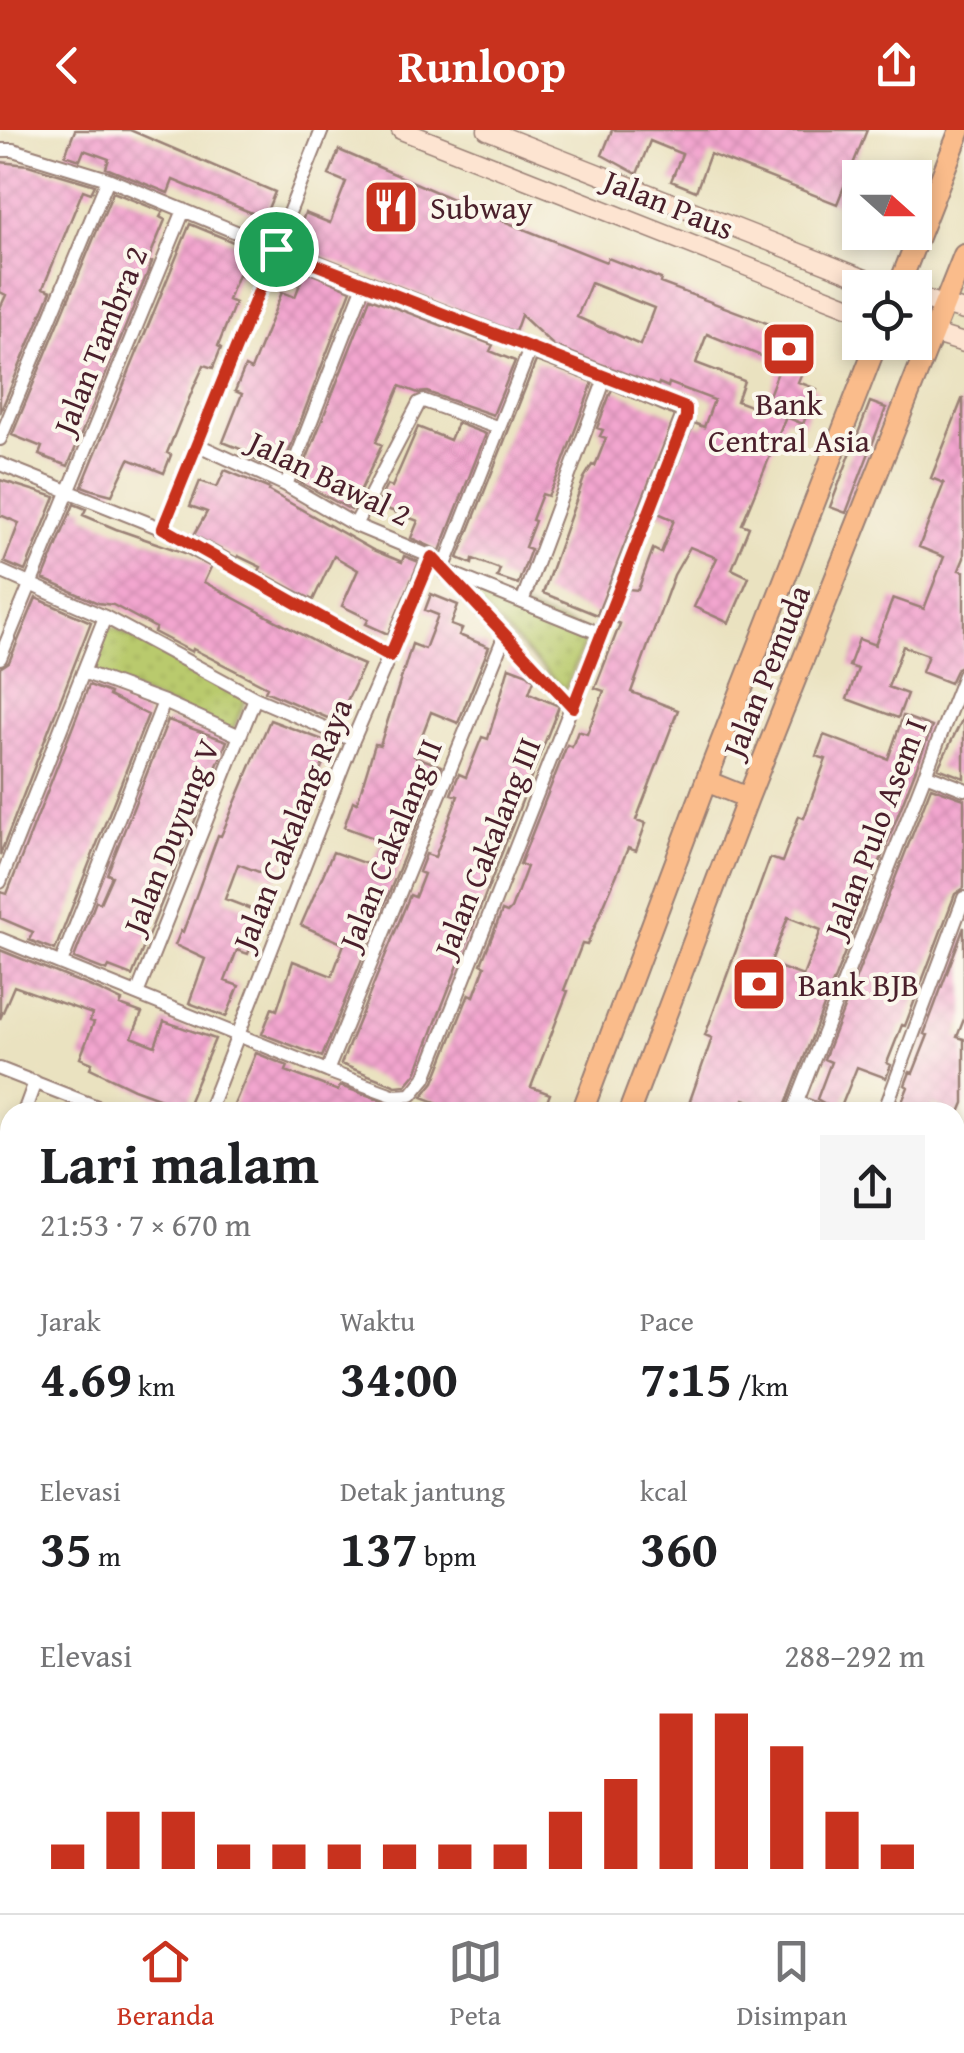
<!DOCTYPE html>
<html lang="id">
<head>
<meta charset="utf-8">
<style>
	body { margin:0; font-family:"Gentium Book Plus",serif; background:#f6f6f6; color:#202124; height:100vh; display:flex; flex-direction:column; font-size:38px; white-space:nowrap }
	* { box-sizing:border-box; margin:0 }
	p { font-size:32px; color:#757577 }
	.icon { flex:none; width:55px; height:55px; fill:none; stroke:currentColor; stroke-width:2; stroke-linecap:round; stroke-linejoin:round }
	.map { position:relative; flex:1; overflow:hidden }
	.drawer { position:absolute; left:0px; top:972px; width:965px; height:812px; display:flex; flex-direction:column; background:#fff; border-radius:30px 30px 0 0; box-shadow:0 5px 15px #0003 }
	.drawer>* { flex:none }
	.needle { width:65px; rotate:111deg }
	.tools { position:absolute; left:842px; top:30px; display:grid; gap:20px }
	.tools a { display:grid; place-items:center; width:90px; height:90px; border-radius:0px; background:#fff; box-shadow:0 5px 15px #0003; font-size:50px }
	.pin { position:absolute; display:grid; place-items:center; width:85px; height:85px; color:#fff; margin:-42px; border:5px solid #fff; border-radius:50%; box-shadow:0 2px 10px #0007 }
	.round { display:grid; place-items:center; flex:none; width:105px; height:105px; border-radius:0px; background:#f6f6f6 }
	.head { display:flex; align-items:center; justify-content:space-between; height:170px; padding:0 40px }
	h1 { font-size:55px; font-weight:800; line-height:75px }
	.figures { display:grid; grid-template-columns:repeat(3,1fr); gap:15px; height:170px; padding:10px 40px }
	.figures div { display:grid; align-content:center }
	.figures b { font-size:50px; font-weight:800 }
	.figures small { font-size:28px; font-weight:400 }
	.figures p { font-size:28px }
	.chart { height:280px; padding:20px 40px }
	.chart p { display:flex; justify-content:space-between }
	.chart svg { width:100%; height:180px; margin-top:10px; stroke:#c8321e; stroke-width:6 }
	header { display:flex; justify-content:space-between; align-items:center; height:130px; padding:0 40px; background:#c8321e; color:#fff; font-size:45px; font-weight:800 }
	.tabs { display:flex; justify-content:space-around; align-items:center; height:140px; border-top:2px solid #e0e0e0; background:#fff; font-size:28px; color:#757577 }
	.tabs a { display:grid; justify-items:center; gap:5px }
	.tabs .active { color:#c8321e }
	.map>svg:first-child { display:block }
	.park { fill:url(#park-dots); stroke:#82744c; stroke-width:2.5 }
	.building { fill:url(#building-cross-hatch); fill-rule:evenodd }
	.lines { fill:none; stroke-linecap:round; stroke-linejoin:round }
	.street-casing { stroke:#9a8076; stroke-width:16 }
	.secondary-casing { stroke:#9a8076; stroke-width:21 }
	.primary-casing { stroke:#9a8076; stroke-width:24 }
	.street { stroke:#fff; stroke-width:12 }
	.secondary { stroke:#fde4d1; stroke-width:18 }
	.primary { stroke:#fabc8b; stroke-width:20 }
	.route-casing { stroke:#fff; stroke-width:20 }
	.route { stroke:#c8321e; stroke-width:12 }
	.labels { text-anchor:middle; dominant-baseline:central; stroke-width:8; stroke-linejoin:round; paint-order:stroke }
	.street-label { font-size:32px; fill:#4a1f2b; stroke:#fbf7ec }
	.poi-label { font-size:32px; fill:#4a1f2b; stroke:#fbf7ec; text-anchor:start }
</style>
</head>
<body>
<header><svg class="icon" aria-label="back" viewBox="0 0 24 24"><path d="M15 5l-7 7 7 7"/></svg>Runloop<svg class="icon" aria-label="share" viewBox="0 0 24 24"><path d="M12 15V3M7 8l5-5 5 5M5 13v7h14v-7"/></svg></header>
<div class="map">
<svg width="964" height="1783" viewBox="0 0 964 1783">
	<defs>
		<pattern id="park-dots" width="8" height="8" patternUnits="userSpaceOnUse" patternTransform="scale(2.5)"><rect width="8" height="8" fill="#b9ca6d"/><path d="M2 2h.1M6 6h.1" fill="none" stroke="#a1ad5f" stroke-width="1.8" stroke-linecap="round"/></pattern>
		<pattern id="building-cross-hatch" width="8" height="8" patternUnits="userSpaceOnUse" patternTransform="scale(2.5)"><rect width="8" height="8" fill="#f3a6cf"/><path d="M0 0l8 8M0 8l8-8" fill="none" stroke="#d28eb2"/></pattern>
	</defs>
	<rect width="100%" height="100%" fill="#fbf7ec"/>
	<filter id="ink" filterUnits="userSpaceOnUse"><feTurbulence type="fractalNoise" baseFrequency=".01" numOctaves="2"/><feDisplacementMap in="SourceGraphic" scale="20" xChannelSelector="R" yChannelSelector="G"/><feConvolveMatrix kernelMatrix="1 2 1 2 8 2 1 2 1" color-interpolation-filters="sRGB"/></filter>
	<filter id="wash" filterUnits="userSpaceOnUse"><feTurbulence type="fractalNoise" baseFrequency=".0048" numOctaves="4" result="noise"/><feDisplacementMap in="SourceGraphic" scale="40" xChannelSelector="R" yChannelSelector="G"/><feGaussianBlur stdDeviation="2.25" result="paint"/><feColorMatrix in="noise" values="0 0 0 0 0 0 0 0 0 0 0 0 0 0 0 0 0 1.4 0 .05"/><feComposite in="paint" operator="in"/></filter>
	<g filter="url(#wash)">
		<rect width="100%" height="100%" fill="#eae2c0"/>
		<path class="park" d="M 460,455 L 589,502 L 565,561 Z
			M 106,497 L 116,499 L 246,568 L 232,603 L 87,541 Z"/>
		<g id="blocks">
			<path class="building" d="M 75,0 L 130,0 L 275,62 L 264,88 L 173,50 L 168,63 L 106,38 L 109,29 L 84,20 L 80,30 L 65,25 Z
				M 612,0 L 867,0 L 837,74 L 710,24 L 696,61 L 671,51 L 682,24 L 650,11 L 637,44 L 602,25 Z
				M 339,20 L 501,90 L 606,132 L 608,128 L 661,149 L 660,153 L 815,211 L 798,252 L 817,259 L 803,294 L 786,287 L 742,394 L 749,397 L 732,439 L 749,447 L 729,493 L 694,477 L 717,428 L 690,417 L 674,445 L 631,562 L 678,580 L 636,690 L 646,693 L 636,721 L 628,718 L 587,815 L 582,814 L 564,860 L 568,861 L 531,957 L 550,964 L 543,982 L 462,982 L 422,967 L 434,952 L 469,864 L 474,866 L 485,836 L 481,834 L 502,781 L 507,783 L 511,779 L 527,737 L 520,734 L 567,615 L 572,617 L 578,601 L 587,604 L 604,561 L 595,558 L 620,494 L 615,492 L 628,459 L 638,460 L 653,419 L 661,423 L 674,390 L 658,383 L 694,293 L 704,297 L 714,270 L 669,253 L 668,257 L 659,253 L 658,256 L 554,216 L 521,185 L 515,202 L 293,115 L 305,83 L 330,93 L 346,52 L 329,45 ZM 591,153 L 654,178 L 640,215 L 577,187 ZM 707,204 L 781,234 L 763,281 L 737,271 L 744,251 L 696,233 Z
				M 0,32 L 28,35 L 95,55 L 91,63 L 83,60 L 43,158 L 51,161 L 0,283 L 0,178 L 6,165 L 0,162 Z
				M 113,62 L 163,82 L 160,87 L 165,90 L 148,131 L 152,132 L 68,336 L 39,325 L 42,317 L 12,305 Z
				M 190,94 L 262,124 L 252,149 L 238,144 L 228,170 L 235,173 L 218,216 L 221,218 L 213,238 L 204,235 L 193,259 L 167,323 L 171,325 L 164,343 L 129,329 L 112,365 L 93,360 L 82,356 Z
				M 305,141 L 351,160 L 281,342 L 253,329 L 255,325 L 223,312 L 242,264 L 235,261 L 245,237 L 251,240 L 282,162 L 295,167 Z
				M 370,168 L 493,215 L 490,221 L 515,231 L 493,285 L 427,262 L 418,263 L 400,256 L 376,312 L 382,315 L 351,380 L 298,351 Z
				M 536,231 L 593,252 L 559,343 L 548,366 L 542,364 L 532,390 L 535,391 L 525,417 L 531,419 L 518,454 L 497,447 L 500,439 L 473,429 L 472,434 L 458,428 Z
				M 612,259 L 675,286 L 597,485 L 543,463 L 584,348 L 592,335 L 595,336 L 606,308 L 600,306 L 603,300 L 597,298 Z
				M 963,267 L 964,428 L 959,440 L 964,441 L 964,535 L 957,538 L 950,553 L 922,542 L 928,525 L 903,516 L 888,557 L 907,564 L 898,588 L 847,569 L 858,539 L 849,536 L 859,509 L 875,515 L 893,468 L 924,479 L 944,427 L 919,417 L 944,353 L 931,348 Z
				M 870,272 L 886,278 L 846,383 L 830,377 Z
				M 457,293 L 486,304 L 440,421 L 411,408 L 418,391 L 377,375 L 387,355 L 392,357 L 418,297 L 450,310 Z
				M 225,340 L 270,359 L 269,361 L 373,420 L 402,432 L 404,426 L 419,432 L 388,504 L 366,494 L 369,489 L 342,476 L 358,440 L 334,426 L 313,470 L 259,441 L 261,437 L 238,426 L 237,428 L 194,405 L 207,382 L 190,376 L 200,351 L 217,357 Z
				M 0,350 L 55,367 L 25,441 L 4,432 L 19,393 L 0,385 Z
				M 74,374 L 86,379 L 83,385 L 116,399 L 185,423 L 211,437 L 204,452 L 336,523 L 364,535 L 337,592 L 265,561 L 267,557 L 193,519 L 192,522 L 154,502 L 156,498 L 113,475 L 98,473 L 43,449 Z
				M 431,464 L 458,475 L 451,495 L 462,499 L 459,505 L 489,517 L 458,593 L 431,582 L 414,626 L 441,636 L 322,927 L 262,904 L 272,878 L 277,880 L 293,831 L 332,846 L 344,814 L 301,795 L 333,722 L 372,736 L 382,711 L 344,697 L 353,671 L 357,673 L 375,614 L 380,615 L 412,514 L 425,519 L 438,485 L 425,480 Z
				M 36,468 L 91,492 L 0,725 L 0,538 L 9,532 Z
				M 509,537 L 528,544 L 534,550 L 529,563 L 559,576 L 416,943 L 406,955 L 396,956 L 341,934 L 410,765 L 415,767 L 424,744 L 419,742 L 426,724 L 435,727 L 458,666 L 451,664 L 459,644 L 466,647 L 482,607 L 488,609 Z
				M 89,555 L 110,563 L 109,566 L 148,585 L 55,820 L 29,810 L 33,802 L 0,788 L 0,762 L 7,764 Z
				M 903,586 L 932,597 L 783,982 L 744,969 L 739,982 L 686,982 L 712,908 L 705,905 L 770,728 L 782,732 L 799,686 L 804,688 L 826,629 L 816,626 L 824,605 L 888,629 ZM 788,787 L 821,800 L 803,846 L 770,834 Z
				M 964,586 L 964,648 L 938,638 Z
				M 168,590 L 227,611 L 132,846 L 109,837 L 107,841 L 74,828 L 96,771 L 100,773 L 112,746 L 107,744 Z
				M 270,590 L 331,613 L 277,749 L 238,734 L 225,769 L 264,784 L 248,824 L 237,820 L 225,851 L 239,856 L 226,887 L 189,873 L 205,829 L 175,815 L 181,801 L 183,802 L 218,705 L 221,706 Z
				M 931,657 L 964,669 L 964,758 L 955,764 L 905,896 L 902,895 L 887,933 L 891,935 L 886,948 L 857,937 L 839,982 L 817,969 L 831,932 L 824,929 Z
				M 964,797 L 964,889 L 957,907 L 964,909 L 964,973 L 959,985 L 933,975 L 930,982 L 916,982 L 900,977 L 908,957 L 905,955 L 910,942 L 913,943 L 928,905 L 924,904 Z
				M 0,820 L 99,860 L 122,871 L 120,875 L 142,883 L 132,907 L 155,916 L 164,891 L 215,909 L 186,978 L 134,959 L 90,938 L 92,933 L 80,928 L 94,892 L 90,891 L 92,884 L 14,856 L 0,889 Z
				M 256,923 L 288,936 L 286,941 L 338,961 L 340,956 L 400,976 L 398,982 L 231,982 Z"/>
		</g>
	</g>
	<g filter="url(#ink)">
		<use href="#blocks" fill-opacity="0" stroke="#9a8076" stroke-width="2.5"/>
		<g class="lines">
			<g class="street-casing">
				<path id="street" d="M 0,20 L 13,20 L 108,49 L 364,155 L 681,275 L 687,283 L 425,948 L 411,965 L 395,966 L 327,941 L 0,809
					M 530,219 L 443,440 L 573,577
					M 0,309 L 108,49
					M 196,314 L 286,355 L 355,395 L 432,427 L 443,440 L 601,504
					M 0,334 L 163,399 L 390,525
					M 286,355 L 364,155
					M 355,395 L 419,273 L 424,271 L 499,298
					M 163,399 L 322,0
					M 0,441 L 105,487 L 255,568 L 353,610
					M 522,472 L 606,246
					M 0,528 L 184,80
					M 83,542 L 164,572 L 240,606
					M 925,644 L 964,659
					M 0,752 L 105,487
					M 61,833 L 164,572
					M 137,864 L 255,568
					M 0,939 L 110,982
					M 327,941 L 504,507
					M 797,972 L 823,982
					M 24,982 L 35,952
					M 208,982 L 353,610 L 432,427
					M 793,982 L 964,545
					M 884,982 L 964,768
					M 956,1032 L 964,1012
					M 0,1043 L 10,1018
					M 0,1066 L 10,1070
					M 955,1162 L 964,1165
					M 955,1284 L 964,1288
					M 0,1315 L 10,1288
					M 0,1366 L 10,1369
					M 955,1507 L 964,1484
					M 955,1736 L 964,1739
					M 539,1775 L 550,1775
					M 619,1775 L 641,1783
					M 820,1775 L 829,1779
					M 12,1783 L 15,1775
					M 101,1783 L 104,1775
					M 461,1783 L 465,1775
					M 900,1783 L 902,1775"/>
			</g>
			<g class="secondary-casing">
				<path id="secondary" d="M 401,0 L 860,181
					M 487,0 L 888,158
					M 915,166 L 964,181
					M 915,198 L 964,213"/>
			</g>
			<g class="primary-casing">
				<path id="primary" d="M 898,158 L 960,0
					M 706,651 L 748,668
					M 582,982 L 706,651 L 877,212
					M 629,982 L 748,668 L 964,125
					M 265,1783 L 268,1775
					M 314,1783 L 317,1775"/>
			</g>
			<use href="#street" class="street"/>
			<use href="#secondary" class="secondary"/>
			<use href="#primary" class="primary"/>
		</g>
	</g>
	<g class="lines" filter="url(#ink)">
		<g class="route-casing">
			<path id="route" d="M 276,119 L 686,278 L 686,288 L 573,577 L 432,427 L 390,526 L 163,398 Z"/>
		</g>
		<use href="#route" class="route"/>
	</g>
	<defs>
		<g id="restaurant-square" transform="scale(2.875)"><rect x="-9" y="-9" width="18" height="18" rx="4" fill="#c8321e" stroke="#fbf7ec"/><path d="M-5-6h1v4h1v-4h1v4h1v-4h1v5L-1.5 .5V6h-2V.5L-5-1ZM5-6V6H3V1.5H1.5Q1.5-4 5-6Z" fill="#fff"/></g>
		<g id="bank-square" transform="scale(2.875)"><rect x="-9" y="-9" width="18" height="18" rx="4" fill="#c8321e" stroke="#fbf7ec"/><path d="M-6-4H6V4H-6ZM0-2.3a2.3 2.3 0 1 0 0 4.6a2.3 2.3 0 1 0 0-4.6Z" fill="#fff"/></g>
	</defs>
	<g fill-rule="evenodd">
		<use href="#restaurant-square" x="391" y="77"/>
		<use href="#bank-square" x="789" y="219"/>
		<use href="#bank-square" x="759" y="854"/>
	</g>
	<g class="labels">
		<g class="street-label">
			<text transform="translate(669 74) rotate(22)">Jalan Paus</text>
			<text transform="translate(100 210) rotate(-68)">Jalan Tambra 2</text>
			<text transform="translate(330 348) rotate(26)">Jalan Bawal 2</text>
			<text transform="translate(766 541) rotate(-68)">Jalan Pemuda</text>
			<text transform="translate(292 694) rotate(-68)">Jalan Cakalang Raya</text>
			<text transform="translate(875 698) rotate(-69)">Jalan Pulo Asem I</text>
			<text transform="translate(171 706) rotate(-68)">Jalan Duyung V</text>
			<text transform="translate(390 714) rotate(-68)">Jalan Cakalang II</text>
			<text transform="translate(487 717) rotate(-68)">Jalan Cakalang III</text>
		</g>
		<g class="poi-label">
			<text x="430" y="77">Subway</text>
			<text x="789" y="273" text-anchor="middle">Bank<tspan x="789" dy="37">Central Asia</tspan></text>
			<text x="798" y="854">Bank BJB</text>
		</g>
	</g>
</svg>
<div class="tools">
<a><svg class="needle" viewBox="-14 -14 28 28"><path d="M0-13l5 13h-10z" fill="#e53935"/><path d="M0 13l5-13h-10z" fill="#757577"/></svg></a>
<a><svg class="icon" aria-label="locate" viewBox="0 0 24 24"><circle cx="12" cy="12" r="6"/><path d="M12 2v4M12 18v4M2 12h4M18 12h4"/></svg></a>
</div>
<div class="pin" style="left:276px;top:119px;background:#1e9e55"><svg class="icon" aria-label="arrive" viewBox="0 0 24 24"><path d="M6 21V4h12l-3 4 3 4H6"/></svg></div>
<section class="drawer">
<div class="head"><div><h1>Lari malam</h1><p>21:53 · 7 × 670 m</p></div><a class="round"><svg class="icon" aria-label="share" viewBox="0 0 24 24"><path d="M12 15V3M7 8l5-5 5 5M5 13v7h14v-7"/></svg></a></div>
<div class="figures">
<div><p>Jarak</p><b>4.69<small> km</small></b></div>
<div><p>Waktu</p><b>34:00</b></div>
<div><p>Pace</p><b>7:15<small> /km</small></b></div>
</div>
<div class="figures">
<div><p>Elevasi</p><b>35<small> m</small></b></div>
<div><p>Detak jantung</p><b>137<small> bpm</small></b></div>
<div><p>kcal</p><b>360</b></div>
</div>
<div class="chart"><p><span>Elevasi</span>288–292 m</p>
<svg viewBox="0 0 160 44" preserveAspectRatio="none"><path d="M5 44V38M15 44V30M25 44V30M35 44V38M45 44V38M55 44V38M65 44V38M75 44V38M85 44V38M95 44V30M105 44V22M115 44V6M125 44V6M135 44V14M145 44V30M155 44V38"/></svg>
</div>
</section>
</div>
<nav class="tabs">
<a class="active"><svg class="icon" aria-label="home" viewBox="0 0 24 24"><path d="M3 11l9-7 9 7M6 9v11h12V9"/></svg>Beranda</a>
<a><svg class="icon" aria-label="map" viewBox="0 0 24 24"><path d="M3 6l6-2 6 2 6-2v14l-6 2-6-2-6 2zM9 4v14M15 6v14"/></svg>Peta</a>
<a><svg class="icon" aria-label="saved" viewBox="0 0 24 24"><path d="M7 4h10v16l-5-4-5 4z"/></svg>Disimpan</a>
</nav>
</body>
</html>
